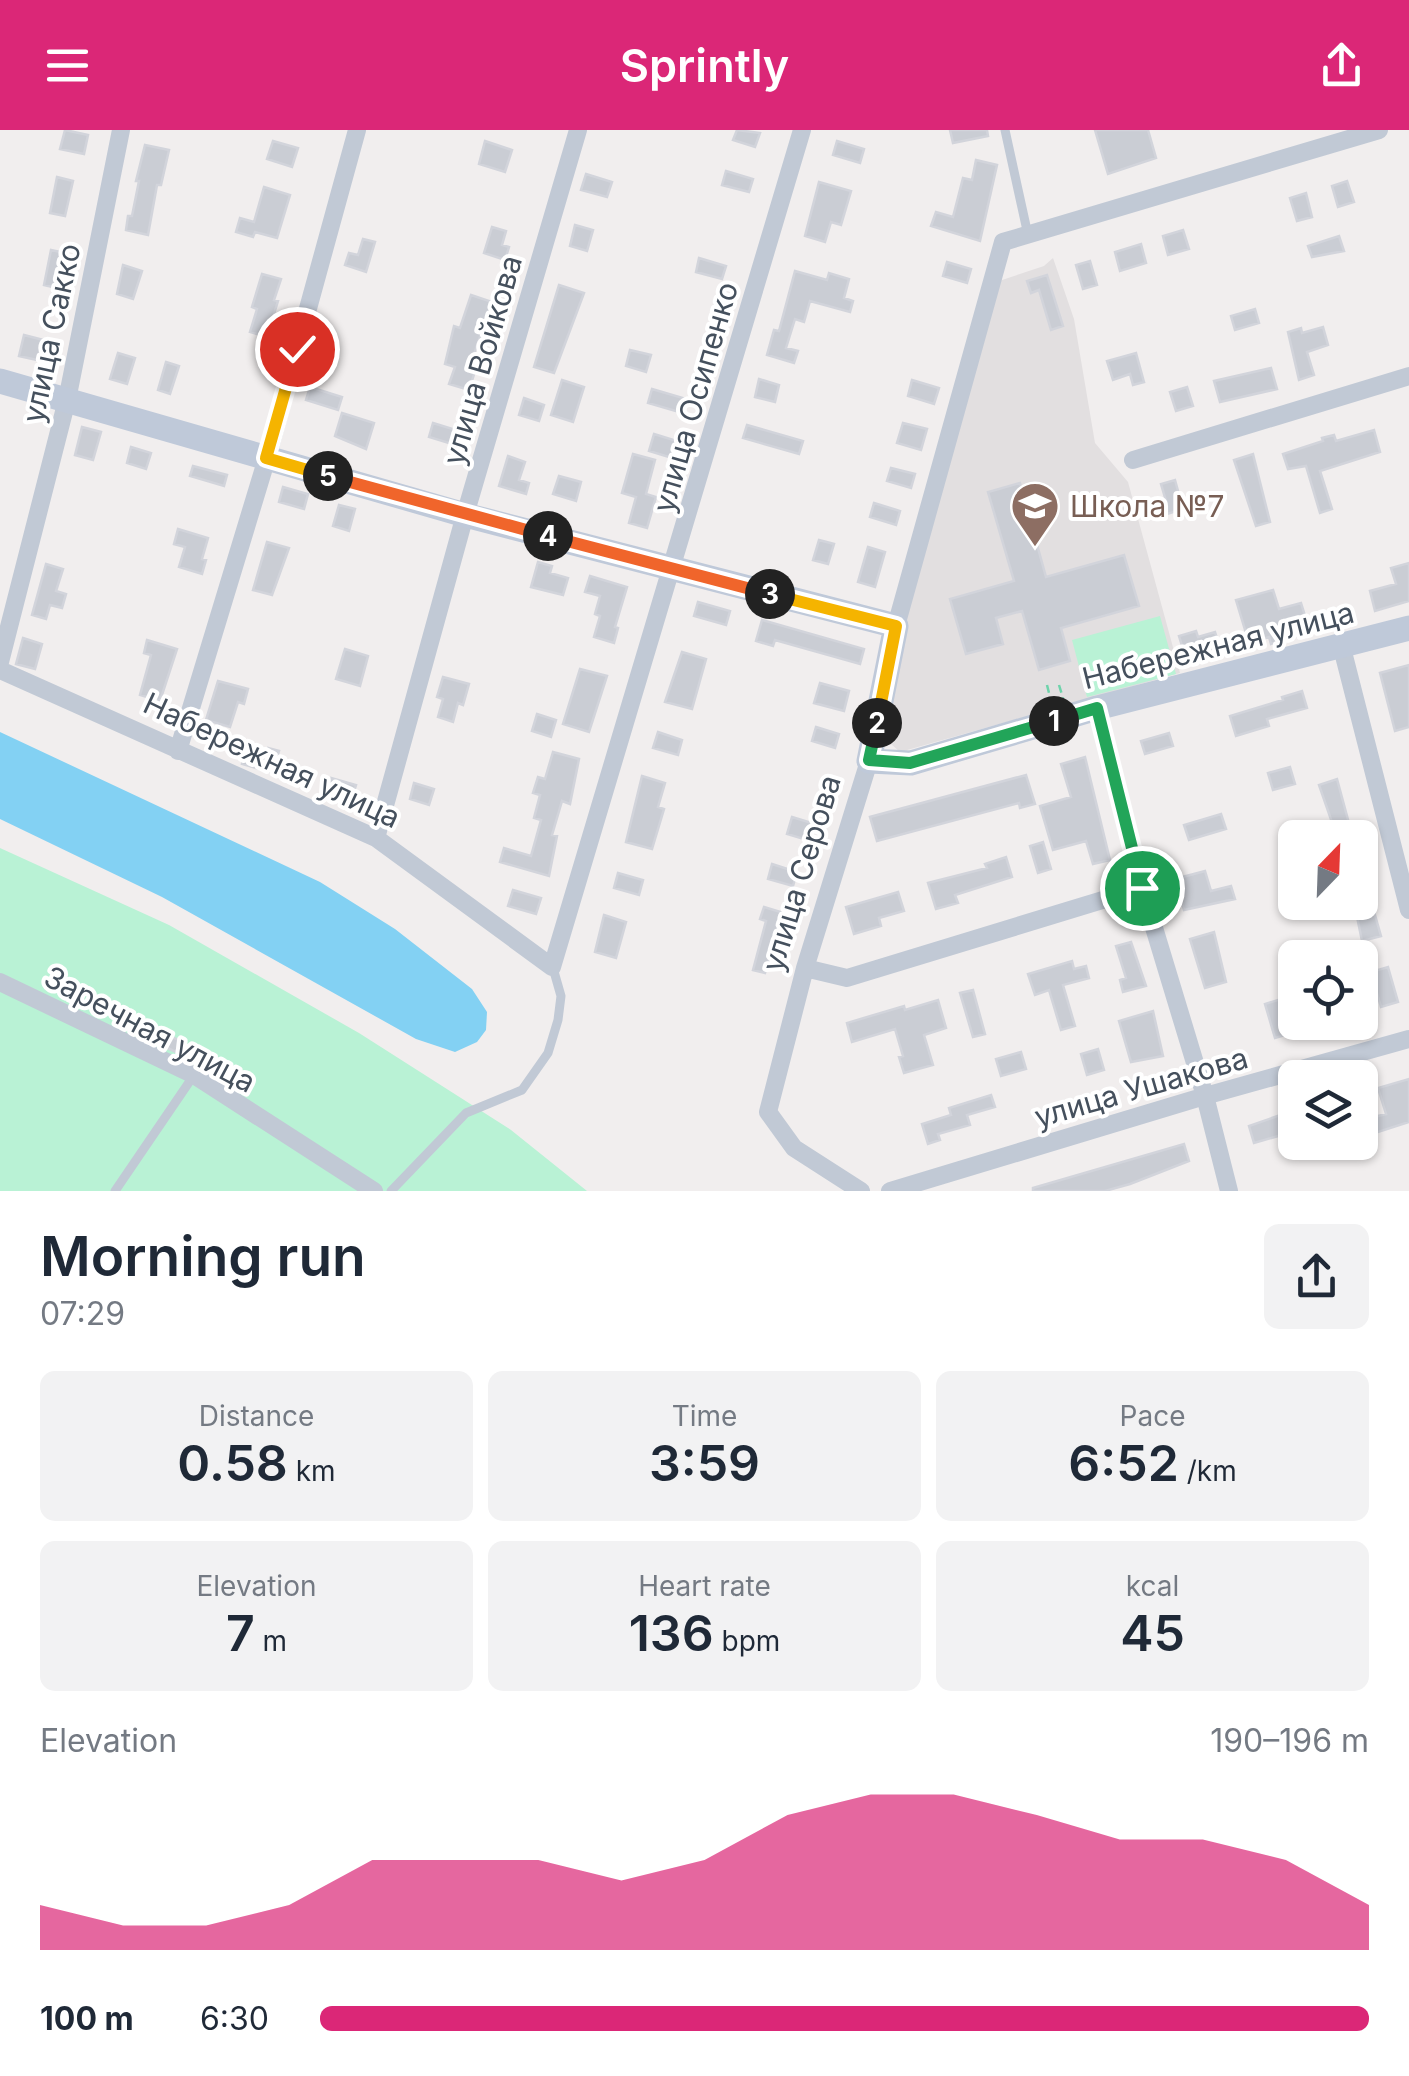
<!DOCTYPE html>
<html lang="en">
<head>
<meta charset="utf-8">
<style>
	body { margin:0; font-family:Inter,sans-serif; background:#f2f2f3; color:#1f2937; height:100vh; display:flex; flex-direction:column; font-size:38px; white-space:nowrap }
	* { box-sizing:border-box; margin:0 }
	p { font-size:32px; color:#747a83 }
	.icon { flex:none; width:55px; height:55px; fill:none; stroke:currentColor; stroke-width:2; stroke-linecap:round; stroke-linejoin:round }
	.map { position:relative; height:1061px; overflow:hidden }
	.details { display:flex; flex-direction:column; background:#fff; flex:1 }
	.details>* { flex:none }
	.needle { width:65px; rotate:23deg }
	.buttons { position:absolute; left:1278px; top:690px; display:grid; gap:20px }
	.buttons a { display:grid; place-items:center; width:100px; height:100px; border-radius:15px; background:#fff; box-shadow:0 2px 8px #0004; font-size:50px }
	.pin { position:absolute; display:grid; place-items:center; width:85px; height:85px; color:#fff; margin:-42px; border:5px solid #fff; border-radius:50%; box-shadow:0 2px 10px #0007 }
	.km { position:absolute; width:50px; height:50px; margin:-25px; border-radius:50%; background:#222; color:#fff; font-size:28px; line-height:50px; text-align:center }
	.round { display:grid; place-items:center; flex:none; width:105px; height:105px; border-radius:15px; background:#f2f2f3 }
	.headline { display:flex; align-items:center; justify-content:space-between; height:170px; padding:0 40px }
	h1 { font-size:55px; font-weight:600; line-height:75px }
	.figures { display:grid; grid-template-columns:repeat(3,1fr); gap:15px; height:170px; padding:10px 40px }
	.figures div { display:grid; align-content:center; border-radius:15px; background:#f2f2f3; text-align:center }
	.figures b { font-size:50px; font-weight:600 }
	.figures small { font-size:28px; font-weight:400 }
	.figures p { font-size:28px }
	.chart { height:280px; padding:20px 40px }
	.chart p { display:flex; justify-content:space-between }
	.chart svg { width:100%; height:180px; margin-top:10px; fill:#db2777; opacity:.7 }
	ul { padding:0 40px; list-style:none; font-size:32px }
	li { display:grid; grid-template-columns:160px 120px 1fr; align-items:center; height:75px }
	li i { height:25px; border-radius:12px; background:#db2777 }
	header { display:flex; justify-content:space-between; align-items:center; height:130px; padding:0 40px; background:#db2777; color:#fff; font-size:45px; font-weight:600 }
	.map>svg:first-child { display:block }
	.education { fill:#e2dfe0 }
	.green { fill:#b9f2d5 }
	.water { fill:#83d1f3 }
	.building { fill:#cacdd4; stroke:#d2d4db; stroke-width:2.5 }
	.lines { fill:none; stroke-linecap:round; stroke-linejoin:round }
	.path { stroke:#6ed3ab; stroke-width:2.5; stroke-dasharray:8 5; stroke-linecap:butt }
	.lane { stroke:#c1c9d5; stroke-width:9 }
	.street { stroke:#c1c9d5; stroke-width:18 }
	.secondary { stroke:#bfc9d9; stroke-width:25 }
	.split-1-casing { stroke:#fff; stroke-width:20 }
	.split-2-casing { stroke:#fff; stroke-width:20 }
	.split-3-casing { stroke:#fff; stroke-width:20 }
	.split-4-casing { stroke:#fff; stroke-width:20 }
	.split-5-casing { stroke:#fff; stroke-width:20 }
	.split-6-casing { stroke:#fff; stroke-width:20 }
	.split-1 { stroke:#22a559; stroke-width:12 }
	.split-2 { stroke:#22a559; stroke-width:12 }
	.split-3 { stroke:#f5b400; stroke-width:12 }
	.split-4 { stroke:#f0652b; stroke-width:12 }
	.split-5 { stroke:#f0652b; stroke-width:12 }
	.split-6 { stroke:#f5b400; stroke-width:12 }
	.labels { text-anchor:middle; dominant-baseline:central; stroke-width:8; stroke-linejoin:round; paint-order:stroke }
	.street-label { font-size:30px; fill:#45505d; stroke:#fff }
	.education-label { font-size:30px; fill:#785e54; stroke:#fff; text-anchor:start }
</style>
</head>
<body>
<header><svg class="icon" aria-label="menu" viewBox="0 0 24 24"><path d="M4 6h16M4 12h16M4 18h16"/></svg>Sprintly<svg class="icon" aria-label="share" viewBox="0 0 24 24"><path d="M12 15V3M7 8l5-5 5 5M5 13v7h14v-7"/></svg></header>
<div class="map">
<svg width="1409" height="1061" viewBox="0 0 1409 1061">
	<rect width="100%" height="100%" fill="#f1eeee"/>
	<path class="education" d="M 1053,128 L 1074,189 L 1095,313 L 1128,352 L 1180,543 L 900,622 L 882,606 L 906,485 L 996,152 L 1044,136 Z"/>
	<path class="green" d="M 1160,486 L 1176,544 L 1087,567 L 1072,510 Z
		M 0,718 L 169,795 L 359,903 L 511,1000 L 587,1061 L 0,1061 Z"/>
	<path class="water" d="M 0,602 L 320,752 L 395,799 L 472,859 L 487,882 L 486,900 L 477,912 L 455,922 L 416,909 L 162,767 L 0,689 Z"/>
	<path class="building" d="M 65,0 L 88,5 L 84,24 L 60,19 Z
		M 737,0 L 760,3 L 755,17 L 733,10 Z
		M 950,0 L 987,0 L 988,6 L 953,13 Z
		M 1095,0 L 1148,0 L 1156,28 L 1108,44 Z
		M 273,11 L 298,18 L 292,37 L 267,29 Z
		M 485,11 L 512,20 L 505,42 L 479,34 Z
		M 837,11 L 864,19 L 860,33 L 833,25 Z
		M 145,15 L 169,20 L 161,55 L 157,55 L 148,105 L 126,100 L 128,86 L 132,86 L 139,51 L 136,51 Z
		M 976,30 L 997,35 L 980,111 L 931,96 L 936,82 L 953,87 L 963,48 L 972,50 Z
		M 726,41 L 753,49 L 749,62 L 722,55 Z
		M 586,44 L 612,52 L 607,67 L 581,60 Z
		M 57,47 L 73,51 L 65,86 L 50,83 Z
		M 1347,51 L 1354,72 L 1338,77 L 1332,56 Z
		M 819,52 L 851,61 L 841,95 L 831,92 L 825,112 L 805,106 Z
		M 264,57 L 290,65 L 277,108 L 255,102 L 253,107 L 236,102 L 240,88 L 254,92 Z
		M 1306,63 L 1312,87 L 1297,91 L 1290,68 Z
		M 575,95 L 593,100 L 587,121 L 570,116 Z
		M 492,97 L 506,101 L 502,115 L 509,117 L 505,130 L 484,123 Z
		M 1183,100 L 1189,119 L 1168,125 L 1163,106 Z
		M 1339,106 L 1344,121 L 1312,127 L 1308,116 Z
		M 363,109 L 375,112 L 366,142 L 345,135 L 349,123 L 358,125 Z
		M 1141,114 L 1146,133 L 1120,141 L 1115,122 Z
		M 51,120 L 65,123 L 57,158 L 44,155 Z
		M 699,128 L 726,136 L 722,149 L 696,142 Z
		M 1090,131 L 1097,155 L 1083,159 L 1076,135 Z
		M 947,132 L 971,139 L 967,153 L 943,146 Z
		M 123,135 L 142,141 L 133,169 L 117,164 Z
		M 795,141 L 827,150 L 829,143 L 849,149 L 844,168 L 853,171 L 850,182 L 810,171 L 804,192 L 795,189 L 786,218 L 798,221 L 794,233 L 767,225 L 774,200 L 779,201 Z
		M 262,144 L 281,149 L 274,170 L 278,171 L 267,207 L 250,202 L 257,179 L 252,177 Z
		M 1047,145 L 1063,196 L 1051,200 L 1039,160 L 1031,163 L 1027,151 Z
		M 559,155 L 584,163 L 554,243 L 534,237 Z
		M 471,165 L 492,172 L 472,230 L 478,232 L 469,260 L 449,254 L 455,237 L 445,234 L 454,196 L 460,198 Z
		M 1255,179 L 1259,193 L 1235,200 L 1231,186 Z
		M 1323,197 L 1328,215 L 1307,222 L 1314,245 L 1299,250 L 1288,202 L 1301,198 L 1302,203 Z
		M 24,205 L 51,212 L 46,232 L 19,226 Z
		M 630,220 L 651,225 L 646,242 L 626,236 Z
		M 118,223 L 135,228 L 127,254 L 110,249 Z
		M 1136,223 L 1144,252 L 1133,255 L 1130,244 L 1113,250 L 1107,231 Z
		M 166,232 L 179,236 L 170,264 L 158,260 Z
		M 1271,238 L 1277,259 L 1220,272 L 1214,251 Z
		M 759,249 L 779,255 L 775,272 L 755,267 Z
		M 562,250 L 584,257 L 573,292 L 551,285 Z
		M 912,250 L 939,258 L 934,274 L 908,266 Z
		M 310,257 L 342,267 L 338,280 L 306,270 Z
		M 1187,257 L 1193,276 L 1176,281 L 1170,262 Z
		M 652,259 L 683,268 L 679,282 L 648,273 Z
		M 524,268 L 544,275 L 539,291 L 519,285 Z
		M 342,283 L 374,293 L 366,319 L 335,306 Z
		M 433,293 L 456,300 L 452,314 L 429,307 Z
		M 903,293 L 927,299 L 921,320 L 897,313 Z
		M 747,295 L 803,311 L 799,324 L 743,308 Z
		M 82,297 L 101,302 L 93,330 L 75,325 Z
		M 1374,300 L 1380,322 L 1320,341 L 1332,379 L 1320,383 L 1306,336 L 1288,339 L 1283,324 L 1323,311 L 1322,308 L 1334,305 L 1336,311 Z
		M 654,304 L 677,311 L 672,328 L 649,321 Z
		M 131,317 L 151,323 L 146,339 L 127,333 Z
		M 633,324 L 655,330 L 646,364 L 656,367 L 647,398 L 629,393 L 636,367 L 622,363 Z
		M 1253,324 L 1270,392 L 1256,396 L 1234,330 Z
		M 508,326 L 525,332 L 519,350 L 529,353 L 526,364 L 499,356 Z
		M 193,336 L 227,345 L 224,356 L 190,346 Z
		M 891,338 L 915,344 L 911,358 L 887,351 Z
		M 559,346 L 581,352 L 576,371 L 553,364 Z
		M 1175,350 L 1183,379 L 1161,386 L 1158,374 L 1166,371 L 1161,354 Z
		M 1020,353 L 1046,447 L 1124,425 L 1139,476 L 1061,498 L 1070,531 L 1039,540 L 1022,481 L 996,488 L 1003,514 L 966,524 L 950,469 L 1014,451 L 988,362 Z
		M 283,357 L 308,364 L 304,379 L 279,372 Z
		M 874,373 L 900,381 L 896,395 L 870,387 Z
		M 339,375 L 355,379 L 349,401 L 333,396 Z
		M 178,399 L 208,408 L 202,429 L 206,430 L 202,444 L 179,437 L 185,417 L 174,414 Z
		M 819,410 L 834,414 L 828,434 L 813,430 Z
		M 267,412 L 289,418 L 272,465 L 253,460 Z
		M 868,417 L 885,422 L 875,457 L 858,452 Z
		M 538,432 L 552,436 L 550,443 L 568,448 L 563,465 L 531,457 Z
		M 1409,433 L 1409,471 L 1375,481 L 1370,461 L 1396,454 L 1391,438 Z
		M 46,434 L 63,439 L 56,461 L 66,464 L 62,478 L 50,475 L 46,489 L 32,485 Z
		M 590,446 L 627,457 L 615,497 L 618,498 L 614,513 L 594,507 L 600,486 L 595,484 L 600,466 L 585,462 Z
		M 1273,460 L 1279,479 L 1301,473 L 1310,502 L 1271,514 L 1269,507 L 1249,513 L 1236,470 Z
		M 698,472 L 730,481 L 726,495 L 694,486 Z
		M 762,490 L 864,519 L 860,534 L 775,510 L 773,516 L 756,511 Z
		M 1196,501 L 1198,507 L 1215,502 L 1221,521 L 1187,532 L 1179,506 Z
		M 23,508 L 42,514 L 35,539 L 16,534 Z
		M 147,510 L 177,519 L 160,571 L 140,565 L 151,525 L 144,523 Z
		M 345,519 L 368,526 L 360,556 L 336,549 Z
		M 682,522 L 706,529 L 692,579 L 665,572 Z
		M 1409,535 L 1409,597 L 1395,601 L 1380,543 Z
		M 580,539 L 607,546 L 589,602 L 563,594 Z
		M 443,547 L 469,554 L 463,575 L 458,573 L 453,592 L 438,587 L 443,569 L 437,567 Z
		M 218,551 L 248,559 L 244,574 L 238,572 L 230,597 L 206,590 Z
		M 820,553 L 849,561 L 844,581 L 814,573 Z
		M 1302,561 L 1307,578 L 1267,589 L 1269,596 L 1236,606 L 1230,586 L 1283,570 L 1282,567 Z
		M 537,584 L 556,590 L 551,607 L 532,601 Z
		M 816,597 L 839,604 L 835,618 L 812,611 Z
		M 658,602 L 682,610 L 678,625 L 653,618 Z
		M 1169,603 L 1173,616 L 1145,624 L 1141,611 Z
		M 268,618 L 279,621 L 273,643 L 242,634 L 245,623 L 265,628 Z
		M 553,622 L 579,629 L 570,674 L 562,671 L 552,705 L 557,706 L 549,746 L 500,732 L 504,718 L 531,726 L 541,690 L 534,688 L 540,665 L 533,663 L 538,647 L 545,649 Z
		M 1085,627 L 1110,730 L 1093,734 L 1086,711 L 1053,720 L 1040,676 L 1071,667 L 1061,634 Z
		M 1290,637 L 1295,654 L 1273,660 L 1268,643 Z
		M 1026,645 L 1035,674 L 1020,678 L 1019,673 L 877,711 L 870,687 Z
		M 642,646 L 665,653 L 658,677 L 664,679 L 652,719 L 626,712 Z
		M 331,648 L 356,655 L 352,668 L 327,661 Z
		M 1337,649 L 1350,697 L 1335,701 L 1319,655 Z
		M 414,653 L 434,659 L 429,675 L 410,669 Z
		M 1221,684 L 1226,699 L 1189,710 L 1184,695 Z
		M 792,687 L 812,693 L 807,710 L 787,704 Z
		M 1043,712 L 1051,739 L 1038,743 L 1030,716 Z
		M 1006,727 L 1012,747 L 955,765 L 958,773 L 936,779 L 928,753 L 987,738 L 985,734 Z
		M 772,734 L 797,742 L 793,756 L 768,749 Z
		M 1205,741 L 1211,761 L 1231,756 L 1235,769 L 1184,780 L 1175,749 Z
		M 618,743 L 643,750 L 639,765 L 614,758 Z
		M 1363,743 L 1381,806 L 1362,811 L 1354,772 L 1360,772 L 1360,744 Z
		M 513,760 L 541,768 L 536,784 L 508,776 Z
		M 898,762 L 904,781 L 879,788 L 881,796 L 854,804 L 846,777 Z
		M 764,777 L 784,783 L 765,843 L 753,840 L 766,791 L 760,789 Z
		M 604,785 L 626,792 L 616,828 L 595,822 Z
		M 1214,802 L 1226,852 L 1205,858 L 1190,809 Z
		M 1131,812 L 1146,856 L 1123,862 L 1120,850 L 1126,848 L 1116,816 Z
		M 1072,831 L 1074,839 L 1086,836 L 1089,848 L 1063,855 L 1075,896 L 1061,900 L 1049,860 L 1035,865 L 1028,844 Z
		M 1388,837 L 1398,872 L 1381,877 L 1371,842 Z
		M 973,860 L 985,904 L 973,907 L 960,863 Z
		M 1281,869 L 1288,892 L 1316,892 L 1317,896 L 1275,908 L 1265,874 Z
		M 938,870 L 946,898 L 924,905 L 933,935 L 904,943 L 899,927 L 903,926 L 895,899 L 852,912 L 847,893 L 904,876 L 905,880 Z
		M 1153,881 L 1163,926 L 1131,932 L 1119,891 Z
		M 134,893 L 165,908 L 167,905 L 181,911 L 176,922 L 130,901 Z
		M 1098,919 L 1104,940 L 1087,945 L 1081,924 Z
		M 1021,922 L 1026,939 L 1001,946 L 996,929 Z
		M 1409,949 L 1409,992 L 1375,1003 L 1370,988 L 1386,984 L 1378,958 Z
		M 991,965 L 995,977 L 967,985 L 970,995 L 938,1004 L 940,1010 L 928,1014 L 922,994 L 951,985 L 949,978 Z
		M 1295,980 L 1295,1027 L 1292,1028 L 1285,1004 L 1254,1013 L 1249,996 Z
		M 1184,1014 L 1189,1031 L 1130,1054 L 1105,1061 L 1033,1061 L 1033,1058 Z"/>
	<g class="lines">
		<path class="path" d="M 1047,555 L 1051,571
			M 1059,555 L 1063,568"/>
		<path class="lane" d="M 1005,0 L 1028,105
			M 115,1061 L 194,945
			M 391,1061 L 466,983 L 522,960 L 548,923 L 558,890 L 561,866 L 553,838"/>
		<path class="street" d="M 1133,330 L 1409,246
			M 896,496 L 1003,112 L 1379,0
			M 1342,518 L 1409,780
			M 0,532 L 67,270 L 121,0
			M 0,540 L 376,708 L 552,837 L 802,0
			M 1097,578 L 1142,758 L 1205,966 L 1229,1061
			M 178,621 L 267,328 L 357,0
			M 376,708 L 465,385 L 578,0
			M 805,838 L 847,848 L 1142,758
			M 0,852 L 194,945 L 374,1061
			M 861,1061 L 794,1018 L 768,982 L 805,838 L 869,631
			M 890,1061 L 1205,966 L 1409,909"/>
		<path class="secondary" d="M 0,251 L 465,385 L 896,496 L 869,631 L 911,633 L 1097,578 L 1409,498"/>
	</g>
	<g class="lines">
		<g class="split-1-casing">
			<path id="split-1" d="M 1054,591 L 1097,578 L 1142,758"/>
		</g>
		<g class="split-2-casing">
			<path id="split-2" d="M 877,593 L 869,630 L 910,633 L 1054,591"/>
		</g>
		<g class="split-3-casing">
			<path id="split-3" d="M 770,464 L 896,496 L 877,593"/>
		</g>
		<g class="split-4-casing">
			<path id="split-4" d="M 548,406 L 770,464"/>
		</g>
		<g class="split-5-casing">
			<path id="split-5" d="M 328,346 L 548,406"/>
		</g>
		<g class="split-6-casing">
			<path id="split-6" d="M 297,219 L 266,328 L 328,346"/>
		</g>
		<use href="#split-1" class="split-1"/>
		<use href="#split-2" class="split-2"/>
		<use href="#split-3" class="split-3"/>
		<use href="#split-4" class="split-4"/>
		<use href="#split-5" class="split-5"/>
		<use href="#split-6" class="split-6"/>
	</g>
	<defs>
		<g id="school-pin" transform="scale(2.5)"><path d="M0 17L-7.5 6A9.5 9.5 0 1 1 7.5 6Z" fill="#8d6e63" stroke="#fff"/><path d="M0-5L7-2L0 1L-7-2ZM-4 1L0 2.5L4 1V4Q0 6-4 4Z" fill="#fff"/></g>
	</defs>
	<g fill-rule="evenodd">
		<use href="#school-pin" x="1035" y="376"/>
	</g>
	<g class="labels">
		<g class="street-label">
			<text transform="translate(51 203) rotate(-78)">улица Сакко</text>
			<text transform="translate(482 230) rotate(-74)">улица Войкова</text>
			<text transform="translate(695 267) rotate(-74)">улица Осипенко</text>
			<text transform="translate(1218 515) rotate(-14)">Набережная улица</text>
			<text transform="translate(272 630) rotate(25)">Набережная улица</text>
			<text transform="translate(801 743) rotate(-73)">улица Серова</text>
			<text transform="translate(150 899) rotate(28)">Заречная улица</text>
			<text transform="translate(1141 957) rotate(-16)">улица Ушакова</text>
		</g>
		<g class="education-label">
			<text x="1070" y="376">Школа №7</text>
		</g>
	</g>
</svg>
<div class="buttons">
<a><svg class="needle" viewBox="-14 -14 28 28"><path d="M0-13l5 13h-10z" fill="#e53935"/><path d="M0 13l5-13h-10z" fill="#747a83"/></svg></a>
<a><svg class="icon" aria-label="locate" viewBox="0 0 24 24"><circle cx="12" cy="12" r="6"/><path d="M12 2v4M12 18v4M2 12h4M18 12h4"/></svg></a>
<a><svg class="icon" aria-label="layers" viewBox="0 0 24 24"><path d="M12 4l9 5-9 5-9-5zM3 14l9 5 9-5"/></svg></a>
</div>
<div class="pin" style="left:1142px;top:758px;background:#1e9e55"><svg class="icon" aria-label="arrive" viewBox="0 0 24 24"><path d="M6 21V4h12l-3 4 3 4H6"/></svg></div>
<div class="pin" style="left:297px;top:219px;background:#d93025"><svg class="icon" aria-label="check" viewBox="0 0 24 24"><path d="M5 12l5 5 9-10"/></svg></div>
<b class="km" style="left:1054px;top:591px">1</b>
<b class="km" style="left:877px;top:593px">2</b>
<b class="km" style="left:770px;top:464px">3</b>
<b class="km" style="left:548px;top:406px">4</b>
<b class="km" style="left:328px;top:346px">5</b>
</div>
<section class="details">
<div class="headline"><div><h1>Morning run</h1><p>07:29</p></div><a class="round"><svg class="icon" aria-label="share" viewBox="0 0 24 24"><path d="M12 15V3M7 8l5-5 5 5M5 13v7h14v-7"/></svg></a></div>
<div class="figures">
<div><p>Distance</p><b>0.58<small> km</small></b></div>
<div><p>Time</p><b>3:59</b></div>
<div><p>Pace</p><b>6:52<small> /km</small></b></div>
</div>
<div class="figures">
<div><p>Elevation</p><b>7<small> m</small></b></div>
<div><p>Heart rate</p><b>136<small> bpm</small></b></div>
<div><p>kcal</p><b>45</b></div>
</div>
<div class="chart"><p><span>Elevation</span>190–196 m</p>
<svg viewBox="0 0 160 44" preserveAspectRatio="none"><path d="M0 44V33L10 38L20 38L30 33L40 22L50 22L60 22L70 27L80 22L90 11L100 6L110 6L120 11L130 17L140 17L150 22L160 33V44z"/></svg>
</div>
<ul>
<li><b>100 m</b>6:30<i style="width:100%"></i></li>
</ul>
</section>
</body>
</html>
